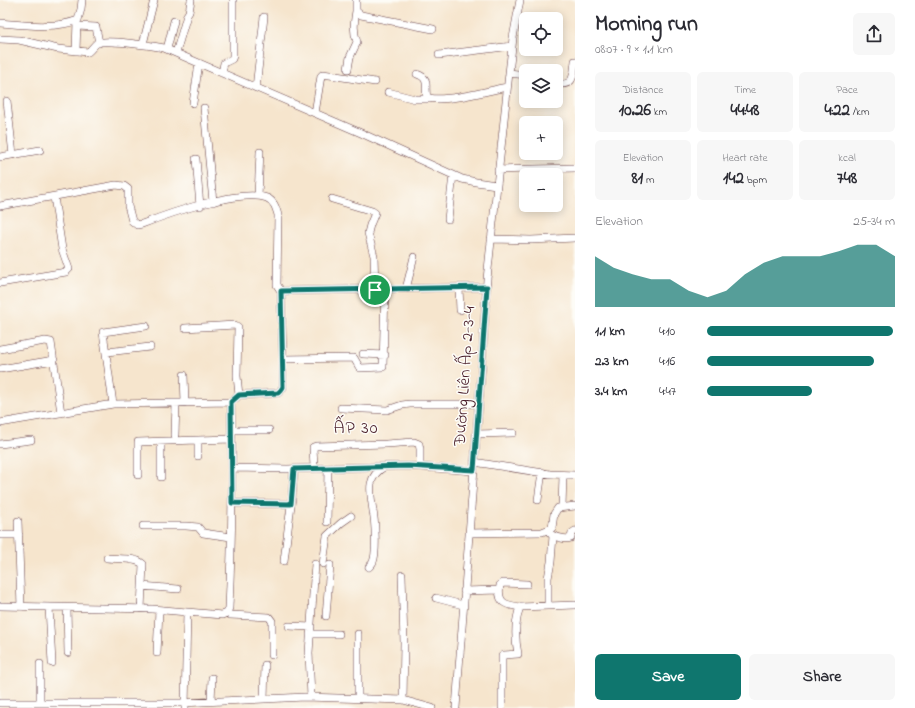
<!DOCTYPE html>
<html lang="en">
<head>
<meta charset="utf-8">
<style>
	body { margin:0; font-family:"Indie Flower",sans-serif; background:#f7f7f7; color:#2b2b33; height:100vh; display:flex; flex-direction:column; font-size:15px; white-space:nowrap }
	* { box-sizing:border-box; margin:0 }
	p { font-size:13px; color:#7c7c81 }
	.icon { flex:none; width:22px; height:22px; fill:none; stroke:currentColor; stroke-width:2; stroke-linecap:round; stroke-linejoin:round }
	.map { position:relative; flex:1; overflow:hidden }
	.details { display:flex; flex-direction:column; background:#fff; width:340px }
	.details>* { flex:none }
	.tools { position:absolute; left:519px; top:12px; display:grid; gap:8px }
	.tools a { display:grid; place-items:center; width:44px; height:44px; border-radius:6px; background:#fff; box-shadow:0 2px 10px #0003; font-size:20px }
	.pin { position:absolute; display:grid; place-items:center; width:34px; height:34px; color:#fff; margin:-17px; border:2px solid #fff; border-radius:50%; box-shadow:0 1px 4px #0007 }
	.round { display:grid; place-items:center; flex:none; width:42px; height:42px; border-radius:6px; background:#f7f7f7 }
	.headline { display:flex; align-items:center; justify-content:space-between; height:68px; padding:0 20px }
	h1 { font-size:22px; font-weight:700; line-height:30px }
	.figures { display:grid; grid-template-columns:repeat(3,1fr); gap:6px; height:68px; padding:4px 20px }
	.figures div { display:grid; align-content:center; border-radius:6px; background:#f7f7f7; text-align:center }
	.figures b { font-size:17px; font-weight:700 }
	.figures small { font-size:11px; font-weight:400 }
	.figures p { font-size:11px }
	.chart { height:112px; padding:8px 20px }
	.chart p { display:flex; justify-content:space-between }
	.chart svg { width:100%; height:72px; margin-top:4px; fill:#0f766e; opacity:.7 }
	.cta { display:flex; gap:8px; margin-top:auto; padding:8px 20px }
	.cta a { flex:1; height:46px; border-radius:6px; background:#0f766e; color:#fff; font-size:16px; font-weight:700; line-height:46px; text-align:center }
	.cta a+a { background:#f7f7f7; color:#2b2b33 }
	ul { padding:0 20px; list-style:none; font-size:13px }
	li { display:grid; grid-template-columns:64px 48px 1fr; align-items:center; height:30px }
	li i { height:10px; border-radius:5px; background:#0f766e }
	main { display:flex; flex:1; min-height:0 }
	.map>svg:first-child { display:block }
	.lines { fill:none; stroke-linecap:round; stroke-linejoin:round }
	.minor-casing { stroke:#643d43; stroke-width:8 }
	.minor { stroke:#fff; stroke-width:7 }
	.route-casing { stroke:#fff; stroke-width:8 }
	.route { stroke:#0f766e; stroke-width:5 }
	.labels { text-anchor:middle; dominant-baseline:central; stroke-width:3; stroke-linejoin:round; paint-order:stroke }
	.street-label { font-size:17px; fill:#4a1f2b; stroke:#fdfcf7 }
	.neighbourhood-label { font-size:18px; letter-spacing:1px; fill:#4a1f2b; stroke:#fdfcf7 }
</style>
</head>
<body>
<main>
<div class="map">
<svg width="575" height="708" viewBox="0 0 575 708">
	<rect width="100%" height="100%" fill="#fdfcf7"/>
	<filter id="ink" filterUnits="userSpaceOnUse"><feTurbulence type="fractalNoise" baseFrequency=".025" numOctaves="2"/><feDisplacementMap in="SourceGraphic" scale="8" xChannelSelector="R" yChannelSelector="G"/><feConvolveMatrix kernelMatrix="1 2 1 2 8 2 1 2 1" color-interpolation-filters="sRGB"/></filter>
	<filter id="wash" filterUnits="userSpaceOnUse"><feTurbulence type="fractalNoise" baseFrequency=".012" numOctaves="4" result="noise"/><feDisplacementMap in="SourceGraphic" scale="16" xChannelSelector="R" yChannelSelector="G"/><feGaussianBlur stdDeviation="0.9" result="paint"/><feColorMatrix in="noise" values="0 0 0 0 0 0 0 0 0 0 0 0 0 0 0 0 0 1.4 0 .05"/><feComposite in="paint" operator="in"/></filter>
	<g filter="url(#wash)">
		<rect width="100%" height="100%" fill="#f6e5cd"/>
	</g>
	<g filter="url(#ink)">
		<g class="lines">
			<g class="minor-casing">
				<path id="minor" d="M 356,0 L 356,11 L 361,15 L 433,29
					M 0,23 C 24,25 56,29 78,20 L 81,9 L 82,0
					M 77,26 L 96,27 L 99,43
					M 0,39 L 19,40 L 58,49 L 88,52 C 91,50 94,45 97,43 C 105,39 154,46 164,48 L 361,133 L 462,179 L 476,182 L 496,185
					M 143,44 L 154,0
					M 167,49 L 174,21
					M 76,51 L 77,21
					M 176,53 L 187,15 L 189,12 L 191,0
					M 439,55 L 512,46
					M 348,69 L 350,57 L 357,42 C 353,31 354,23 356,11
					M 222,73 L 224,63 L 232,59 L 233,56 L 233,0
					M 509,73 L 526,75
					M 417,74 C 431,79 424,86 427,97 C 440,104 491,90 507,87
					M 556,84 C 575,86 573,76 575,61
					M 256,88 L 264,17
					M 388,92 L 415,99 L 430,99
					M 7,101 L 13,155
					M 193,103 L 199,63
					M 204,108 L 213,202
					M 315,113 L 321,76 L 323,74 L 375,82
					M 0,157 L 40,150
					M 196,159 L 200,206
					M 498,170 L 575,168
					M 258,196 L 260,152
					M 332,199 L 372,211 L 375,213 L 370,225 L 368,233 L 374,256 L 375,289
					M 0,206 L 116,185 L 124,186 L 128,189 L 128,206 L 132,221 L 137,225 L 142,224 C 168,214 241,188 267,198 C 274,201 276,208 278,215 L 277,285 L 281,291 L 283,359 L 354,358 L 358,365 L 360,368 L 383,367 L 385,289
					M 448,219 L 453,175
					M 491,239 L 531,240 L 575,238
					M 0,283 L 66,272 L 69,269 L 62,249 L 54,197
					M 459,288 L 460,310
					M 406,289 L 414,257
					M 281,291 L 487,287
					M 185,328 L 235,325 L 238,327 L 237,376 L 239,395
					M 0,349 L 45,341 L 51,342 L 61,413
					M 107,352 L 150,347
					M 363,354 L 385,355
					M 0,369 L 54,360
					M 184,375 L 185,403
					M 236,398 L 239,395 L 278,393 L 281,390 L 283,387 L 283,359
					M 113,404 L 103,332 L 146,326
					M 341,408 L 387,410 L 402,405 L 410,404 L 479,404
					M 0,423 L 113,404 L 231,402 C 233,471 232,539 229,608 L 227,613 L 222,615 L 152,609 L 0,606
					M 232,430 L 269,430
					M 477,434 L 513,433
					M 175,435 L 176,403
					M 0,444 L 31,440
					M 198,456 L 198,440 L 232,439
					M 474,462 L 550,474 L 575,475
					M 233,468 L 287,469 L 408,466 L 474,471
					M 314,468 L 313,447 L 316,446 L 386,444 L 414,442 L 419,444 L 420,449 L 420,467
					M 138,475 L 138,442 L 198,440
					M 161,477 L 161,442
					M 538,500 L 542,472
					M 232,503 L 291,504
					M 562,507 L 563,475
					M 18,521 L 21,607
					M 327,522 L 328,468
					M 143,526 L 186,526 L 198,527 L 203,533 L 231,537
					M 469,533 L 542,532 L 552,528 L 554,514 L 558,508 L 575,506
					M 550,533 C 553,537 566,540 571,538 L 572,533 L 575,531
					M 0,535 L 19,535
					M 107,558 C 118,559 135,557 143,564 L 141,609
					M 284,561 L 292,497 L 294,469
					M 323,564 L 327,536 L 341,523 L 351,516
					M 369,567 C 370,566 373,563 373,562 C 377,553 375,521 373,511 C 371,494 365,478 384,467
					M 402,575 L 404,643 L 403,700
					M 142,586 L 178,589
					M 464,591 L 499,590
					M 436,598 L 463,605
					M 548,605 L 548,578 L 551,562 L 553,536
					M 49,607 L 52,663
					M 520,607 C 505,605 497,603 500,585 L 503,583 L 527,584
					M 67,608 L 68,653
					M 227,613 L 230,615 L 269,617 L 272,621 L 272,655
					M 326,616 L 330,565
					M 289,626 L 311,627
					M 310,634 L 339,634
					M 358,634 L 358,699
					M 157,653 L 159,610
					M 40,664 L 40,703
					M 311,697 L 309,653 L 315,564
					M 264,699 L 265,665
					M 211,701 L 212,678
					M 0,703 L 181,703 L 305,697 L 403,700 L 432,708
					M 185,708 L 187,612
					M 456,708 L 482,362 L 487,279 L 509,73 L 513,38 L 520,0
					M 502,708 L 502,656 L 504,655 L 518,654 C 515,639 515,621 520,607 L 575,605"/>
			</g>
			<use href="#minor" class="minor"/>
		</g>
	</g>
	<g class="lines" filter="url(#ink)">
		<g class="route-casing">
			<path id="route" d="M 487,287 L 474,470 L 408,466 L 294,469 L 291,504 L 232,503 L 231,402 L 239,395 L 278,393 L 281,390 L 283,387 L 281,291 Z"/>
		</g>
		<use href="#route" class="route"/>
	</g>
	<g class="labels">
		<g class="street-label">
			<text transform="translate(465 376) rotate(-86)">Đường Liên Ấp 2-3-4</text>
		</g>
		<g class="neighbourhood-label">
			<text x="356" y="429">ẤP 30</text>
		</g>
	</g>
</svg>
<div class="tools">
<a><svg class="icon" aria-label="locate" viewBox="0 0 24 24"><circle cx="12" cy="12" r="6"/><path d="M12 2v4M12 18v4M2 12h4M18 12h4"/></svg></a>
<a><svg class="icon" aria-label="layers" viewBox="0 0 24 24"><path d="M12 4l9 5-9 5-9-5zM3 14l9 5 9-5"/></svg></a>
<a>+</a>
<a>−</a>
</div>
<div class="pin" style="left:375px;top:290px;background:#1e9e55"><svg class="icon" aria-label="arrive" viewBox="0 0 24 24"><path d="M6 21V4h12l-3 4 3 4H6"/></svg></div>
</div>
<section class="details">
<div class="headline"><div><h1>Morning run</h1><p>08:07 · 9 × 1.1 km</p></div><a class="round"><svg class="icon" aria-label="share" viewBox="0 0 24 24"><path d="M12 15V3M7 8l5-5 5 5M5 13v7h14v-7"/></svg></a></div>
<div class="figures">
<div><p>Distance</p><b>10.26<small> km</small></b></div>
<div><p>Time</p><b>44:48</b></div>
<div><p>Pace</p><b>4:22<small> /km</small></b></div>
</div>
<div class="figures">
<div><p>Elevation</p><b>81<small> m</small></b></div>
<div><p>Heart rate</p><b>142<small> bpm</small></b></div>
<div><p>kcal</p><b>748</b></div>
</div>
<div class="chart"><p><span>Elevation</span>25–34 m</p>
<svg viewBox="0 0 160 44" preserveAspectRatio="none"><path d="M0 44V13L10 20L20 24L30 27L40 27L50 34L60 38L70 34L80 24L90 17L100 13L110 13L120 13L130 10L140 6L150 6L160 13V44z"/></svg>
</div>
<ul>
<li><b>1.1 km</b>4:10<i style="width:99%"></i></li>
<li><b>2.3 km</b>4:16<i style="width:89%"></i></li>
<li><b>3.4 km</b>4:47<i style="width:56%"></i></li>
</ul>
<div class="cta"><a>Save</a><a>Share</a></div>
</section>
</main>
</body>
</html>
